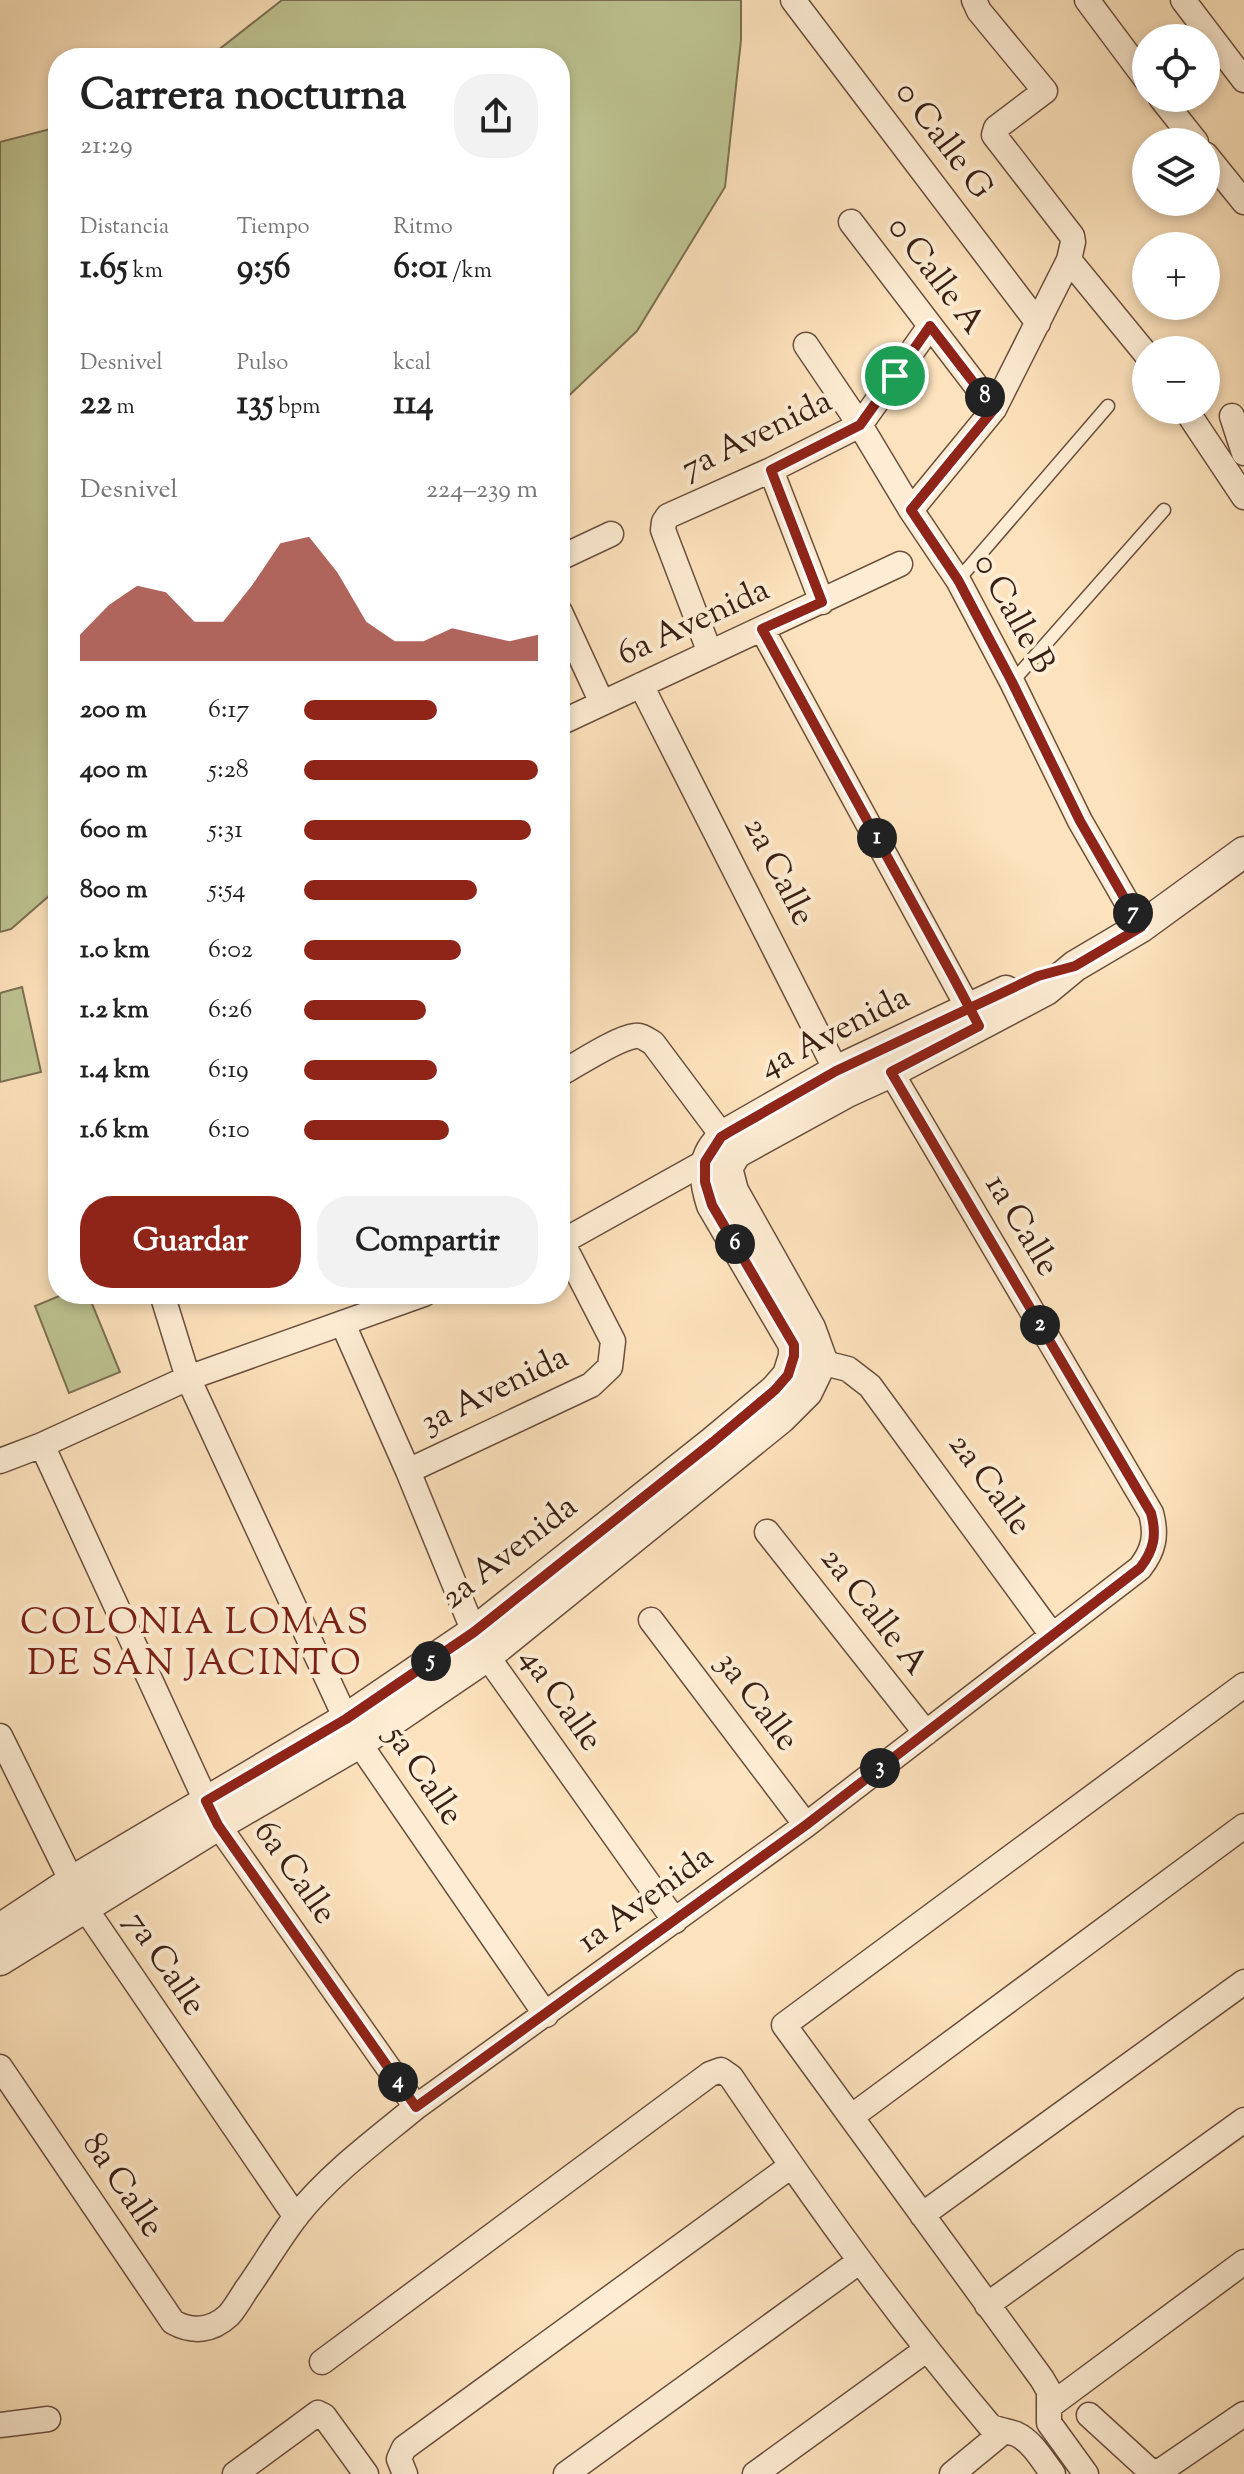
<!DOCTYPE html>
<html lang="es">
<head>
<meta charset="utf-8">
<style>
	body { margin:0; font-family:"Sorts Mill Goudy",serif; background:#f2f2f2; color:#222; height:100vh; display:flex; flex-direction:column; font-size:30px; white-space:nowrap }
	* { box-sizing:border-box; margin:0 }
	p { font-size:26px; color:#767676 }
	.icon { flex:none; width:44px; height:44px; fill:none; stroke:currentColor; stroke-width:2; stroke-linecap:round; stroke-linejoin:round }
	.map { position:relative; flex:1; overflow:hidden }
	.drawer { position:absolute; left:48px; top:48px; width:522px; height:1256px; display:flex; flex-direction:column; background:#fff; border-radius:32px; box-shadow:0 4px 12px #0003 }
	.drawer>* { flex:none }
	.tools { position:absolute; left:1132px; top:24px; display:grid; gap:16px }
	.tools a { display:grid; place-items:center; width:88px; height:88px; border-radius:50%; background:#fff; box-shadow:0 4px 12px #0003; font-size:40px }
	.pin { position:absolute; display:grid; place-items:center; width:68px; height:68px; color:#fff; margin:-34px; border:4px solid #fff; border-radius:50%; box-shadow:0 2px 8px #0007 }
	.km { position:absolute; width:40px; height:40px; margin:-20px; border-radius:50%; background:#222; color:#fff; font-size:22px; line-height:40px; text-align:center }
	.round { display:grid; place-items:center; flex:none; width:84px; height:84px; border-radius:32px; background:#f2f2f2 }
	.overview { display:flex; align-items:center; justify-content:space-between; height:136px; padding:0 32px }
	h1 { font-size:44px; font-weight:700; line-height:60px }
	.figures { display:grid; grid-template-columns:repeat(3,1fr); gap:12px; height:136px; padding:8px 32px }
	.figures div { display:grid; align-content:center }
	.figures b { font-size:34px; font-weight:700 }
	.figures small { font-size:22px; font-weight:400 }
	.figures p { font-size:22px }
	.chart { height:224px; padding:16px 32px }
	.chart p { display:flex; justify-content:space-between }
	.chart svg { width:100%; height:144px; margin-top:8px; fill:#8f2418; opacity:.7 }
	.button { display:flex; gap:16px; margin-top:auto; padding:16px 32px }
	.button a { flex:1; height:92px; border-radius:32px; background:#8f2418; color:#fff; font-size:32px; font-weight:700; line-height:92px; text-align:center }
	.button a+a { background:#f2f2f2; color:#222 }
	ul { padding:0 32px; list-style:none; font-size:26px }
	li { display:grid; grid-template-columns:128px 96px 1fr; align-items:center; height:60px }
	li i { height:20px; border-radius:10px; background:#8f2418 }
	.map>svg:first-child { display:block }
	.green { fill:#bec492; stroke:#7c7153; stroke-width:2 }
	.lines { fill:none; stroke-linecap:round; stroke-linejoin:round }
	.service-casing { stroke:#6a4f3e; stroke-width:15 }
	.minor-casing { stroke:#6a4f3e; stroke-width:27 }
	.tertiary-casing { stroke:#6a4f3e; stroke-width:33 }
	.service { stroke:#feedd4; stroke-width:12 }
	.minor { stroke:#feedd4; stroke-width:24 }
	.tertiary { stroke:#feedd4; stroke-width:30 }
	.route-casing { stroke:#fff; stroke-width:16 }
	.route { stroke:#8f2418; stroke-width:10 }
	.labels { text-anchor:middle; dominant-baseline:central; stroke-width:8; stroke-linejoin:round; paint-order:stroke }
	.street-label { font-size:34px; fill:#391e14; stroke:#feedd4 }
	.neighbourhood-label { font-size:36px; letter-spacing:2px; fill:#7a1f14; stroke:#feedd4 }
</style>
</head>
<body>
<div class="map">
<svg width="1244" height="2474" viewBox="0 0 1244 2474">
	<rect width="100%" height="100%" fill="#fde3bd"/>
	<filter id="stains"><feTurbulence type="fractalNoise" baseFrequency=".0025" numOctaves="4"/><feColorMatrix values="0 0 0 0 .2 0 0 0 0 .09 0 0 0 0 .02 0 0 0 .5 -.17"/></filter>
	<radialGradient id="worn" r=".72"><stop offset=".6" stop-color="#630" stop-opacity="0"/><stop offset="1" stop-color="#630" stop-opacity=".3"/></radialGradient>
	<path class="green" d="M 282,0 L 741,0 L 741,40 L 725,187 L 637,331 L 560,404 L 560,58 L 208,58 Z
		M 58,127 L 58,888 L 11,929 L 0,932 L 0,142 Z
		M 22,987 L 41,1072 L 0,1082 L 0,993 Z
		M 64,1294 L 88,1294 L 120,1372 L 69,1393 L 35,1306 Z"/>
	<g class="lines">
		<g class="service-casing">
			<path id="service" d="M 958,580 L 1108,406
				M 1012,682 L 1164,510"/>
		</g>
		<g class="minor-casing">
			<path id="minor" d="M 793,0 L 1038,323
				M 1087,0 L 1146,79
				M 1183,0 L 1244,80
				M 1161,98 L 1196,142
				M 1206,155 L 1244,202
				M 851,222 L 994,409
				M 1069,260 L 1146,354
				M 806,345 L 860,425 L 911,510 L 958,580 L 1012,682 L 1080,821 L 1141,927
				M 1186,410 L 1244,497
				M 1232,416 L 1244,453
				M 771,470 L 822,602
				M 911,510 L 994,409 L 1069,260 L 1073,242 L 1072,236 L 994,135 L 996,128 L 1045,91 L 979,11 L 974,0
				M 560,558 L 611,534
				M 560,612 L 602,703
				M 762,629 L 977,1024
				M 710,653 L 663,530 L 664,522 L 668,516 L 771,470 L 860,425 L 930,326
				M 641,685 L 844,1086
				M 560,723 L 900,564
				M 560,1074 C 578,1064 617,1038 635,1036 C 642,1035 647,1040 653,1043 L 733,1150
				M 560,1243 L 705,1162 L 721,1166
				M 162,1294 L 188,1378 L 346,1719 L 359,1743 L 546,2015
				M 343,1324 L 408,1471 L 474,1632 L 487,1656 L 675,1921
				M 804,1358 L 848,1369 L 870,1386 L 1052,1635
				M 42,1445 L 206,1801 L 218,1825 L 416,2107
				M 0,1461 L 42,1445 L 188,1378 L 424,1294
				M 408,1471 L 591,1385 L 610,1367 L 613,1341 L 562,1242
				M 767,1532 L 926,1733
				M 651,1620 L 806,1825
				M 0,1736 L 85,1908 L 296,2217
				M 0,2067 L 173,2322 C 193,2333 212,2331 229,2315 C 235,2308 241,2298 246,2290 C 264,2265 279,2238 298,2214 C 331,2173 375,2141 416,2107 L 806,1825 L 1140,1568 C 1154,1550 1157,1535 1151,1513 L 891,1072
				M 851,2117 L 1244,1826
				M 922,2215 L 1244,1982
				M 987,2305 L 1244,2120
				M 322,2362 L 710,2074 L 721,2070 L 731,2077 C 812,2197 896,2315 990,2426 C 998,2430 1007,2431 1016,2434 C 1032,2441 1043,2461 1053,2474
				M 1051,2405 L 1244,2262
				M 1089,2415 L 1148,2469 L 1159,2472 L 1244,2414
				M 0,2425 L 48,2419
				M 235,2474 L 318,2413 L 324,2416 L 366,2474
				M 405,2474 L 399,2459 L 404,2448 L 791,2166
				M 566,2474 L 860,2261
				M 755,2474 L 926,2350
				M 952,2474 L 1003,2432
				M 1086,2474 L 1049,2423 L 1049,2391 L 1042,2379 L 784,2025 L 1244,1685"/>
		</g>
		<g class="tertiary-casing">
			<path id="tertiary" d="M 0,1929 L 71,1882 L 346,1719 L 474,1632 L 713,1442 L 775,1390 L 788,1375 L 794,1356 L 794,1345 L 712,1205 C 702,1174 701,1151 731,1131 L 836,1071 L 1006,991
				M 0,1960 L 218,1825 L 359,1743 L 487,1656 L 781,1418 L 807,1392 L 822,1361 L 810,1328 L 733,1191 L 727,1168 L 736,1153 L 847,1092 L 891,1072 L 1046,990 L 1075,966 L 1141,927 L 1244,852"/>
		</g>
		<use href="#service" class="service"/>
		<use href="#minor" class="minor"/>
		<use href="#tertiary" class="tertiary"/>
	</g>
	<g class="lines">
		<g class="route-casing">
			<path id="route" d="M 895,376 L 860,425 L 771,470 L 822,602 L 762,629 L 951,973 L 979,1026 L 891,1072 L 1151,1513 C 1157,1535 1154,1550 1140,1568 L 806,1825 L 416,2107 L 218,1825 L 206,1801 L 346,1719 L 474,1632 L 713,1442 L 775,1390 L 788,1375 L 794,1356 L 794,1345 L 712,1205 L 705,1182 L 705,1162 L 721,1137 L 731,1131 L 836,1071 L 1038,976 L 1075,966 L 1141,927 L 1080,821 L 1012,682 L 958,580 L 911,510 L 994,409 L 930,326 L 895,376"/>
		</g>
		<use href="#route" class="route"/>
	</g>
	<g class="labels">
		<g class="street-label">
			<text transform="translate(943 141) rotate(53)">0 Calle G</text>
			<text transform="translate(935 276) rotate(53)">0 Calle A</text>
			<text transform="translate(757 436) rotate(-26)">7a Avenida</text>
			<text transform="translate(1013 614) rotate(61)">0 Calle B</text>
			<text transform="translate(694 623) rotate(-25)">6a Avenida</text>
			<text transform="translate(778 872) rotate(63)">2a Calle</text>
			<text transform="translate(835 1033) rotate(-27)">4a Avenida</text>
			<text transform="translate(1021 1226) rotate(59)">1a Calle</text>
			<text transform="translate(495 1391) rotate(-26)">3a Avenida</text>
			<text transform="translate(989 1485) rotate(54)">2a Calle</text>
			<text transform="translate(510 1553) rotate(-38)">2a Avenida</text>
			<text transform="translate(873 1612) rotate(52)">2a Calle A</text>
			<text transform="translate(560 1700) rotate(55)">4a Calle</text>
			<text transform="translate(756 1702) rotate(53)">3a Calle</text>
			<text transform="translate(423 1776) rotate(56)">5a Calle</text>
			<text transform="translate(294 1873) rotate(55)">6a Calle</text>
			<text transform="translate(646 1900) rotate(-36)">1a Avenida</text>
			<text transform="translate(164 1964) rotate(56)">7a Calle</text>
			<text transform="translate(122 2186) rotate(56)">8a Calle</text>
		</g>
		<g class="neighbourhood-label">
			<text x="195" y="1624">COLONIA LOMAS<tspan x="195" dy="41">DE SAN JACINTO</tspan></text>
		</g>
	</g>
	<rect width="100%" height="100%" filter="url(#stains)"/>
	<rect width="100%" height="100%" fill="url(#worn)"/>
</svg>
<div class="tools">
<a><svg class="icon" aria-label="locate" viewBox="0 0 24 24"><circle cx="12" cy="12" r="6"/><path d="M12 2v4M12 18v4M2 12h4M18 12h4"/></svg></a>
<a><svg class="icon" aria-label="layers" viewBox="0 0 24 24"><path d="M12 4l9 5-9 5-9-5zM3 14l9 5 9-5"/></svg></a>
<a>+</a>
<a>−</a>
</div>
<div class="pin" style="left:895px;top:376px;background:#1e9e55"><svg class="icon" aria-label="arrive" viewBox="0 0 24 24"><path d="M6 21V4h12l-3 4 3 4H6"/></svg></div>
<b class="km" style="left:877px;top:838px">1</b>
<b class="km" style="left:1040px;top:1325px">2</b>
<b class="km" style="left:880px;top:1768px">3</b>
<b class="km" style="left:398px;top:2082px">4</b>
<b class="km" style="left:431px;top:1661px">5</b>
<b class="km" style="left:735px;top:1244px">6</b>
<b class="km" style="left:1133px;top:913px">7</b>
<b class="km" style="left:985px;top:397px">8</b>
<section class="drawer">
<div class="overview"><div><h1>Carrera nocturna</h1><p>21:29</p></div><a class="round"><svg class="icon" aria-label="share" viewBox="0 0 24 24"><path d="M12 15V3M7 8l5-5 5 5M5 13v7h14v-7"/></svg></a></div>
<div class="figures">
<div><p>Distancia</p><b>1.65<small> km</small></b></div>
<div><p>Tiempo</p><b>9:56</b></div>
<div><p>Ritmo</p><b>6:01<small> /km</small></b></div>
</div>
<div class="figures">
<div><p>Desnivel</p><b>22<small> m</small></b></div>
<div><p>Pulso</p><b>135<small> bpm</small></b></div>
<div><p>kcal</p><b>114</b></div>
</div>
<div class="chart"><p><span>Desnivel</span>224–239 m</p>
<svg viewBox="0 0 160 44" preserveAspectRatio="none"><path d="M0 44V36L10 27L20 21L30 23L40 32L50 32L60 21L70 8L80 6L90 17L100 32L110 38L120 38L130 34L140 36L150 38L160 36V44z"/></svg>
</div>
<ul>
<li><b>200 m</b>6:17<i style="width:57%"></i></li>
<li><b>400 m</b>5:28<i style="width:100%"></i></li>
<li><b>600 m</b>5:31<i style="width:97%"></i></li>
<li><b>800 m</b>5:54<i style="width:74%"></i></li>
<li><b>1.0 km</b>6:02<i style="width:67%"></i></li>
<li><b>1.2 km</b>6:26<i style="width:52%"></i></li>
<li><b>1.4 km</b>6:19<i style="width:57%"></i></li>
<li><b>1.6 km</b>6:10<i style="width:62%"></i></li>
</ul>
<div class="button"><a>Guardar</a><a>Compartir</a></div>
</section>
</div>
</body>
</html>
